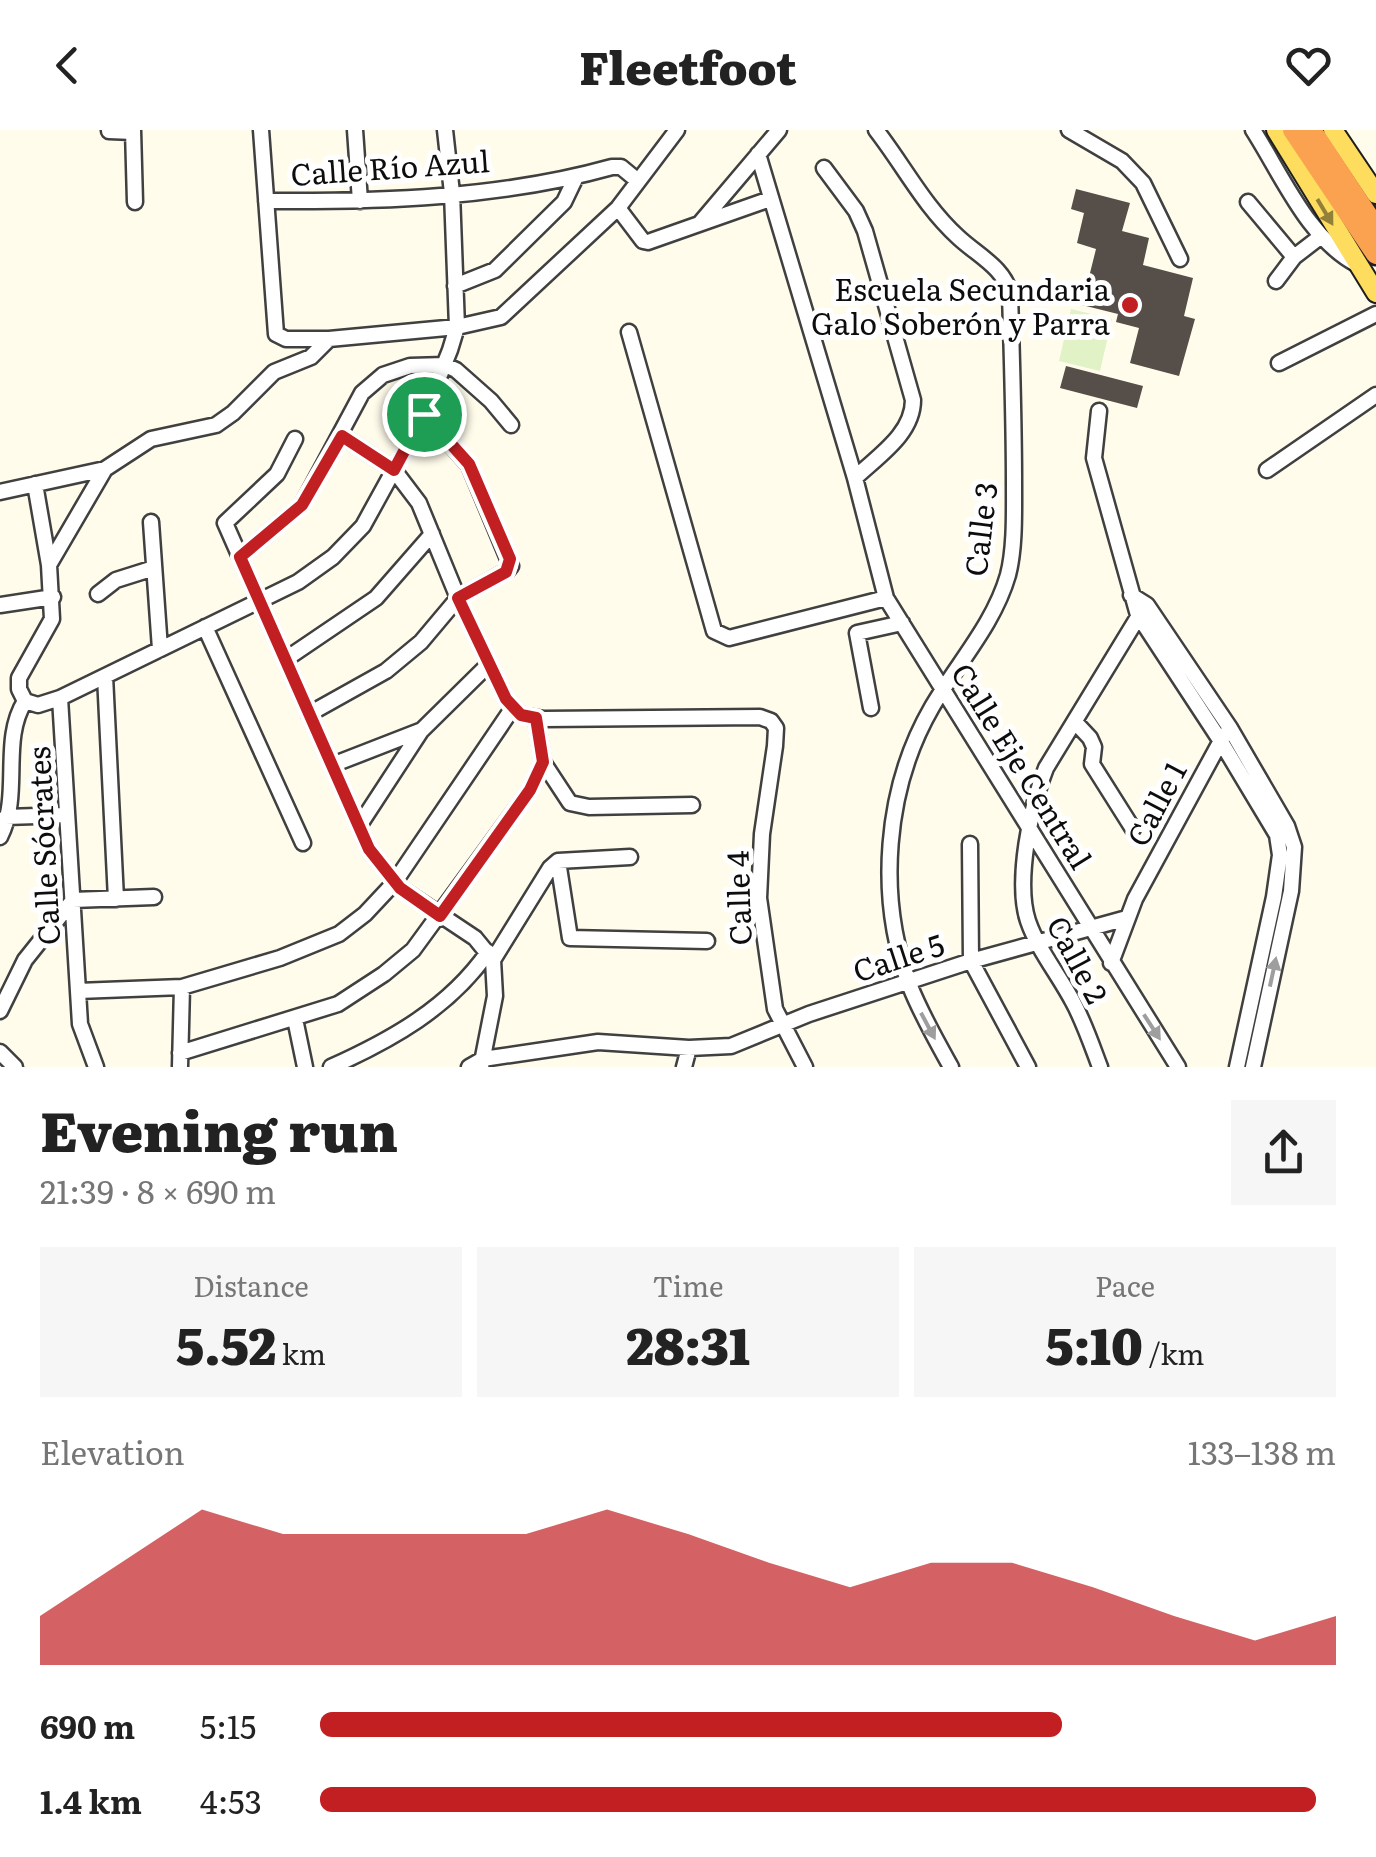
<!DOCTYPE html>
<html lang="en">
<head>
<meta charset="utf-8">
<style>
	body { margin:0; font-family:Literata,serif; background:#f6f6f6; color:#222; height:100vh; display:flex; flex-direction:column; font-size:38px; white-space:nowrap }
	* { box-sizing:border-box; margin:0 }
	p { font-size:32px; color:#767676 }
	.icon { flex:none; width:55px; height:55px; fill:none; stroke:currentColor; stroke-width:2; stroke-linecap:round; stroke-linejoin:round }
	.map { position:relative; height:937px; overflow:hidden }
	.drawer { display:flex; flex-direction:column; background:#fff; flex:1 }
	.drawer>* { flex:none }
	.pin { position:absolute; display:grid; place-items:center; width:85px; height:85px; color:#fff; margin:-42px; border:5px solid #fff; border-radius:50%; box-shadow:0 2px 10px #0007 }
	.round { display:grid; place-items:center; flex:none; width:105px; height:105px; border-radius:0px; background:#f6f6f6 }
	.overview { display:flex; align-items:center; justify-content:space-between; height:170px; padding:0 40px }
	h1 { font-size:55px; font-weight:800; line-height:75px }
	.figures { display:grid; grid-template-columns:repeat(3,1fr); gap:15px; height:170px; padding:10px 40px }
	.figures div { display:grid; align-content:center; border-radius:0px; background:#f6f6f6; text-align:center }
	.figures b { font-size:50px; font-weight:800 }
	.figures small { font-size:28px; font-weight:400 }
	.figures p { font-size:28px }
	.chart { height:280px; padding:20px 40px }
	.chart p { display:flex; justify-content:space-between }
	.chart svg { width:100%; height:180px; margin-top:10px; fill:#c21f22; opacity:.7 }
	ul { padding:0 40px; list-style:none; font-size:32px }
	li { display:grid; grid-template-columns:160px 120px 1fr; align-items:center; height:75px }
	li i { height:25px; border-radius:12px; background:#c21f22 }
	header { display:flex; justify-content:space-between; align-items:center; height:130px; padding:0 40px; background:#fff; font-size:45px; font-weight:800 }
	.map>svg:first-child { display:block }
	.pitch { fill:#e1f2c7 }
	.building { fill:#564e48 }
	.lines { fill:none; stroke-linecap:round; stroke-linejoin:round }
	.minor-casing { stroke:#404040; stroke-width:19 }
	.major-casing { stroke:#1e1e1e; stroke-width:22 }
	.highway-casing { stroke:#1e1e1e; stroke-width:25 }
	.minor { stroke:#fff; stroke-width:14 }
	.major { stroke:#fedc5d; stroke-width:18 }
	.highway { stroke:#faa24f; stroke-width:20 }
	.oneway { fill:#927f39 }
	.oneway2 { fill:#9e9e9e }
	.route-casing { stroke:#fff; stroke-width:20 }
	.route { stroke:#c21f22; stroke-width:12 }
	.poi-dot { fill:#c21f22; stroke:#fff; stroke-width:4 }
	.labels { text-anchor:middle; dominant-baseline:central; stroke-width:10; stroke-linejoin:round; paint-order:stroke }
	.street-label { font-size:30px; fill:#0d0d0d; stroke:#fff }
	.poi-label { font-size:30px; fill:#0d0d0d; stroke:#fff; text-anchor:end }
</style>
</head>
<body>
<header><svg class="icon" aria-label="back" viewBox="0 0 24 24"><path d="M15 5l-7 7 7 7"/></svg>Fleetfoot<svg class="icon" aria-label="heart" viewBox="0 0 24 24"><path d="M12 20l-8-8c-3-5 5-10 8-4 3-6 11-1 8 4z"/></svg></header>
<div class="map">
<svg width="1376" height="937" viewBox="0 0 1376 937">
	<rect width="100%" height="100%" fill="#fffcec"/>
	<path class="pitch" d="M 1071,179 L 1112,189 L 1100,241 L 1059,231 Z"/>
	<path class="building" d="M 1076,59 L 1130,73 L 1122,101 L 1149,108 L 1143,135 L 1193,148 L 1184,186 L 1195,189 L 1179,246 L 1130,233 L 1139,198 L 1116,192 L 1118,184 L 1082,175 L 1096,119 L 1077,113 L 1084,83 L 1071,79 Z
		M 1066,236 L 1143,256 L 1137,278 L 1060,258 Z"/>
	<g class="lines">
		<g class="minor-casing">
			<path id="minor" d="M 133,0 L 135,72
				M 261,0 L 276,204 L 286,209 L 329,209 L 457,197 L 501,187 L 618,78 L 677,0
				M 355,0 L 360,71
				M 876,0 C 904,36 924,76 958,107 C 977,125 1005,138 1010,164 C 1012,228 1014,291 1014,354 C 1014,383 1015,418 1008,445 C 994,494 957,534 932,577 C 885,658 876,767 910,856 C 921,884 936,910 951,937
				M 1069,0 L 1122,31 L 1143,53 L 1180,129
				M 1253,0 C 1283,47 1308,109 1358,135
				M 109,1 L 133,2
				M 758,24 L 855,348 L 886,468 L 1178,937
				M 824,38 L 856,81 L 865,101 L 913,270 C 913,304 878,326 855,348
				M 266,71 C 381,72 501,68 612,37 L 621,37 L 638,51
				M 1248,72 L 1294,127
				M 618,78 L 643,111 L 648,112 L 770,69
				M 701,92 L 779,0
				M 1276,151 L 1294,127 L 1320,107
				M 455,156 L 495,140 L 564,72 L 576,47
				M 629,202 L 714,501 L 729,508 L 886,468
				M 1279,233 L 1376,184
				M 1099,281 L 1094,328 L 1138,485 L 1220,610 L 1277,705 L 1280,725 L 1274,767 L 1237,937
				M 342,306 L 394,340 L 419,373 L 458,468 L 506,569 L 521,585 L 544,589 L 760,587 L 771,591 L 776,598 L 775,616 L 762,704 L 759,768 L 775,879 L 805,937
				M 295,309 L 277,344 L 225,393 L 369,719 L 400,758 L 475,808 L 493,830 L 495,866 L 481,937
				M 1267,340 L 1376,265
				M 35,354 L 49,435
				M 0,362 L 105,339
				M 151,392 L 160,519
				M 240,427 L 302,375 L 362,263 L 383,245 L 410,236 L 445,235 L 456,240 L 491,271 L 511,295
				M 98,464 L 116,450 L 154,438
				M 1131,465 L 1147,475 L 1230,598 L 1287,696 L 1294,717 L 1291,761 L 1253,937
				M 0,475 L 53,467
				M 205,497 L 303,713
				M 286,529 L 376,468 L 432,404
				M 105,546 L 116,769
				M 60,568 L 80,894 L 96,937
				M 25,571 L 38,575 L 60,568 L 298,452 L 333,427 L 363,396 L 424,285 L 450,220 L 457,197 L 452,63 L 445,0
				M 25,571 L 19,559 L 19,548 L 52,489 L 49,435 L 105,339 L 151,309 L 216,295 L 233,283 L 274,242 L 311,227 L 329,209
				M 871,578 L 857,503 L 902,493
				M 309,584 L 386,541 L 421,512 L 458,468 L 507,441 L 511,436 L 469,335 L 424,285
				M 1075,592 L 1090,608 L 1094,617 L 1092,634 L 1133,699
				M 543,632 L 570,673 L 589,677 L 692,675
				M 332,635 L 422,600 L 489,534
				M 6,687 L 67,685
				M 359,696 L 421,601
				M 0,707 C 22,664 0,611 25,571
				M 970,714 L 971,831 L 1028,937
				M 558,731 L 570,808 L 707,811
				M 493,830 L 550,738 L 558,731 L 630,727
				M 1111,833 L 1135,769 L 1224,605
				M 78,861 L 182,857 L 280,828 L 339,804 L 365,784 L 394,753 L 512,579
				M 0,881 L 25,830 L 73,770 L 154,767
				M 295,889 L 305,937
				M 0,922 L 15,937
				M 180,923 L 338,874 L 384,844 L 413,820 L 530,660 L 543,632 L 536,588
				M 180,937 L 182,857
				M 331,937 C 391,910 449,878 488,822
				M 469,937 L 483,929 L 598,912 L 689,918 L 731,916 L 809,884 L 971,831 L 1127,788
				M 684,937 L 689,918
				M 1100,937 C 1092,916 1084,892 1073,872 C 1059,845 1038,820 1028,791 C 1015,752 1031,675 1046,638 L 1143,479"/>
		</g>
		<g class="major-casing">
			<path id="major" d="M 1276,0 L 1376,163
				M 1333,0 L 1376,64"/>
		</g>
		<g class="highway-casing">
			<path id="highway" d="M 1293,0 L 1376,124
				M 1311,0 L 1376,98"/>
		</g>
		<use href="#minor" class="minor"/>
		<use href="#major" class="major"/>
		<use href="#highway" class="highway"/>
	</g>
	<defs><path id="oneway-solid" d="M-6-.8H1V-3.2L6.5 0L1 3.2V.8H-6Z" transform="scale(2.5)"/></defs>
	<use class="oneway" href="#oneway-solid" transform="translate(1325 82) rotate(59)"/>
	<g class="oneway2">
		<use href="#oneway-solid" transform="translate(1273 842) rotate(-78)"/>
		<use href="#oneway-solid" transform="translate(928 896) rotate(62)"/>
		<use href="#oneway-solid" transform="translate(1152 897) rotate(57)"/>
	</g>
	<g class="lines">
		<g class="route-casing">
			<path id="route" d="M 424,284 L 469,334 L 510,429 L 506,442 L 458,468 L 506,569 L 521,585 L 536,588 L 543,632 L 530,660 L 440,786 L 400,758 L 369,719 L 240,427 L 302,375 L 342,306 L 394,340 Z"/>
		</g>
		<use href="#route" class="route"/>
	</g>
	<circle class="poi-dot" cx="1130" cy="175" r="10"/>
	<g class="labels">
		<g class="street-label">
			<text transform="translate(390 36) rotate(-4)">Calle Río Azul</text>
			<text transform="translate(979 399) rotate(-83)">Calle 3</text>
			<text transform="translate(1023 635) rotate(58)">Calle Eje Central</text>
			<text transform="translate(1155 673) rotate(-62)">Calle 1</text>
			<text transform="translate(42 716) rotate(-93)">Calle Sócrates</text>
			<text transform="translate(737 768) rotate(-92)">Calle 4</text>
			<text transform="translate(898 826) rotate(-18)">Calle 5</text>
			<text transform="translate(1079 829) rotate(62)">Calle 2</text>
		</g>
		<g class="poi-label">
			<text x="1110" y="158">Escuela Secundaria<tspan x="1110" dy="34">Galo Soberón y Parra</tspan></text>
		</g>
	</g>
</svg>
<div class="pin" style="left:424px;top:284px;background:#1e9e55"><svg class="icon" aria-label="arrive" viewBox="0 0 24 24"><path d="M6 21V4h12l-3 4 3 4H6"/></svg></div>
</div>
<section class="drawer">
<div class="overview"><div><h1>Evening run</h1><p>21:39 · 8 × 690 m</p></div><a class="round"><svg class="icon" aria-label="share" viewBox="0 0 24 24"><path d="M12 15V3M7 8l5-5 5 5M5 13v7h14v-7"/></svg></a></div>
<div class="figures">
<div><p>Distance</p><b>5.52<small> km</small></b></div>
<div><p>Time</p><b>28:31</b></div>
<div><p>Pace</p><b>5:10<small> /km</small></b></div>
</div>
<div class="chart"><p><span>Elevation</span>133–138 m</p>
<svg viewBox="0 0 160 44" preserveAspectRatio="none"><path d="M0 44V32L10 19L20 6L30 12L40 12L50 12L60 12L70 6L80 12L90 19L100 25L110 19L120 19L130 25L140 32L150 38L160 32V44z"/></svg>
</div>
<ul>
<li><b>690 m</b>5:15<i style="width:73%"></i></li>
<li><b>1.4 km</b>4:53<i style="width:98%"></i></li>
</ul>
</section>
</body>
</html>
